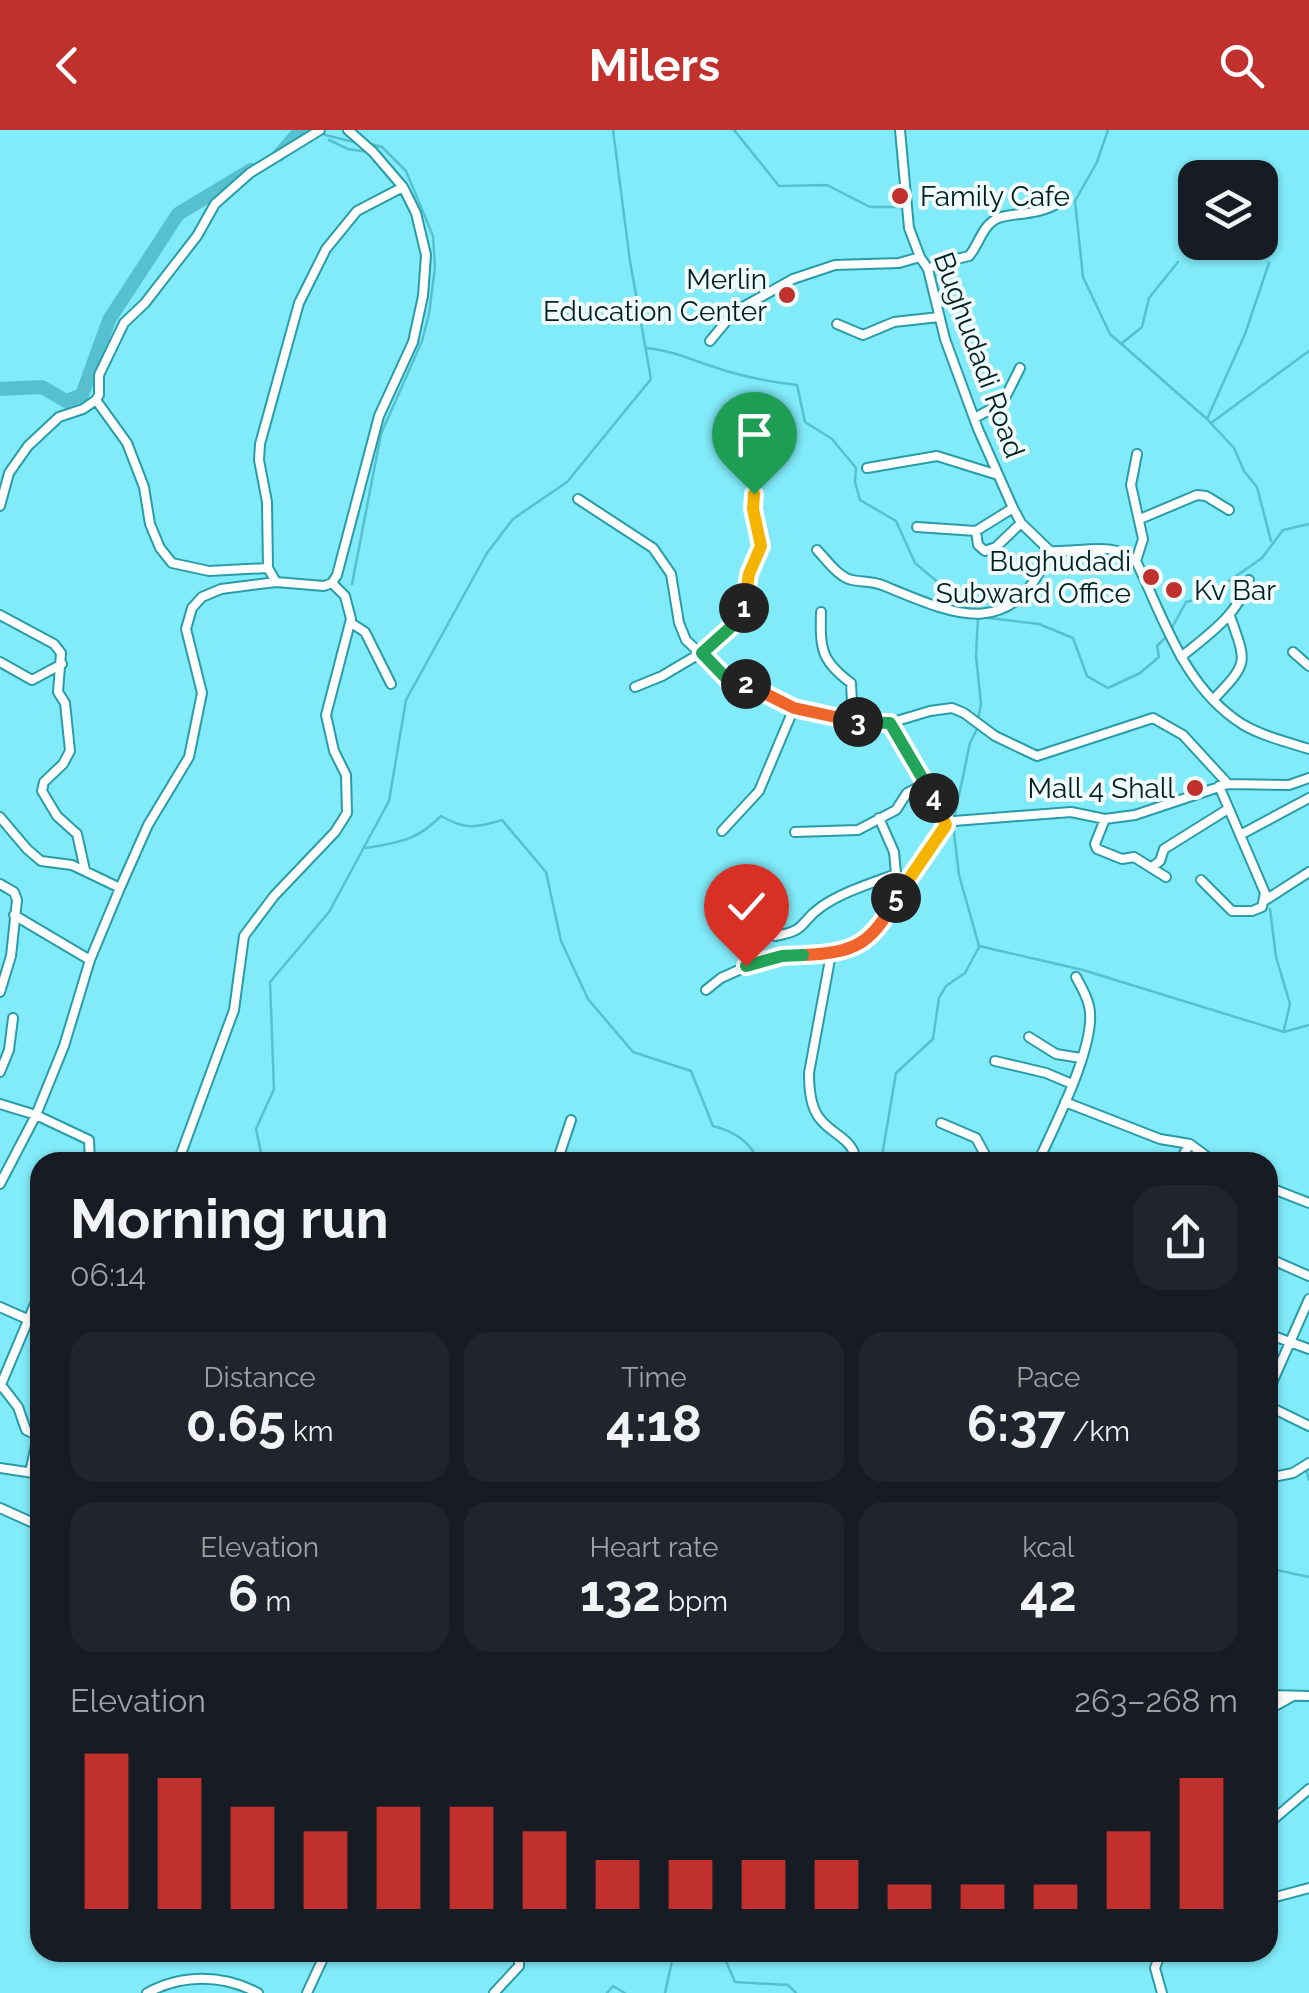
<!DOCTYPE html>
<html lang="en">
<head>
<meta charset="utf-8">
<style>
	body { margin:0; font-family:Raleway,sans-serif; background:#20242c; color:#f1f3f6; height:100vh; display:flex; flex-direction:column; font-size:38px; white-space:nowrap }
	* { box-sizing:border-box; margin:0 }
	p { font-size:32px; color:#9ea1a6 }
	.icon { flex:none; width:55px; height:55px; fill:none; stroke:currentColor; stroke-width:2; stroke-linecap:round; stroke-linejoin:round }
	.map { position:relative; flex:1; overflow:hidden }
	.side { position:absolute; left:30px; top:1022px; width:1248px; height:810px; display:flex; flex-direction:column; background:#171b24; border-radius:30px; box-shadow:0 2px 8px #0004 }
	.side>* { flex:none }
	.fabs { position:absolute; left:1178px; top:30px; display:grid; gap:20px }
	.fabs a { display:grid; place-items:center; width:100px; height:100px; border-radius:20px; background:#171b24; box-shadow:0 2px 8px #0004; font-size:50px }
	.pin { position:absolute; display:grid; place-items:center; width:85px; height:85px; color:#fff; margin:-102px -42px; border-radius:50% 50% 50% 0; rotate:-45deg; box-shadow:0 0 10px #0007 }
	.pin .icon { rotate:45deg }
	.km { position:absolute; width:50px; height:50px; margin:-25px; border-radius:50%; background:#222; color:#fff; font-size:28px; line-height:50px; text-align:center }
	.round { display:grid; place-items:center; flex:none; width:105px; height:105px; border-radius:30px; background:#20242c }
	.overview { display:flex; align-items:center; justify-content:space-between; height:170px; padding:0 40px }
	h1 { font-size:55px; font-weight:700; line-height:75px }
	.metrics { display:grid; grid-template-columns:repeat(3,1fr); gap:15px; height:170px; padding:10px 40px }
	.metrics div { display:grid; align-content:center; border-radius:25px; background:#20242c; text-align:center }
	.metrics b { font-size:50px; font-weight:700 }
	.metrics small { font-size:28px; font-weight:400 }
	.metrics p { font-size:28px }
	.chart { height:280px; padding:20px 40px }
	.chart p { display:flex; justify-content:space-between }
	.chart svg { width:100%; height:180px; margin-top:10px; stroke:#c0312e; stroke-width:6 }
	header { display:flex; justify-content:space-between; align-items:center; height:130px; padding:0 40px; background:#c0312e; color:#fff; font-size:45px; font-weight:700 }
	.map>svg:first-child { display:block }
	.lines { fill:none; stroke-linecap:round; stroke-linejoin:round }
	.stream { stroke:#56c0ce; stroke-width:2.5 }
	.river { stroke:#56c0ce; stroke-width:14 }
	.minor-casing { stroke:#289ca9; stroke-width:12 }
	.minor { stroke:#fff; stroke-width:8 }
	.split-1-casing { stroke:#fff; stroke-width:20 }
	.split-2-casing { stroke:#fff; stroke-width:20 }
	.split-3-casing { stroke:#fff; stroke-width:20 }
	.split-4-casing { stroke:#fff; stroke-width:20 }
	.split-5-casing { stroke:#fff; stroke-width:20 }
	.split-6-casing { stroke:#fff; stroke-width:20 }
	.split-7-casing { stroke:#fff; stroke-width:20 }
	.split-1 { stroke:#f5b400; stroke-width:12 }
	.split-2 { stroke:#22a559; stroke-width:12 }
	.split-3 { stroke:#f0652b; stroke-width:12 }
	.split-4 { stroke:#22a559; stroke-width:12 }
	.split-5 { stroke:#f5b400; stroke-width:12 }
	.split-6 { stroke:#f0652b; stroke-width:12 }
	.split-7 { stroke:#22a559; stroke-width:12 }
	.poi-dot { fill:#c0312e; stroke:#f1fbfc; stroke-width:4 }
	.labels { text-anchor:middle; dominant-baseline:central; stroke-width:8; stroke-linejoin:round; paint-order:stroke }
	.poi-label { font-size:28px; fill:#002024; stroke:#f1fbfc; text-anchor:end }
	.street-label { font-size:28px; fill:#002024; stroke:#f1fbfc }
</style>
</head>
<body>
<header><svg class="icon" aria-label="back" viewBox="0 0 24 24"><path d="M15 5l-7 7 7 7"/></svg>Milers<svg class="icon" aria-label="search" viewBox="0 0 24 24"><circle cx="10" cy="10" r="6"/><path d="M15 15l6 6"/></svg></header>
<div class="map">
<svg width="1309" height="1863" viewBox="0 0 1309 1863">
	<rect width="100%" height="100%" fill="#81ebf9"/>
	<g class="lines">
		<path class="stream" d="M 734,0 L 779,56 L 827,55 L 870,77 L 905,77
			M 1108,0 L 1097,32 L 1075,71 L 1083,147 L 1110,204 L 1207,289 L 1234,318 L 1244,341 L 1257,357 L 1271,411
			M 323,2 L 325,5 L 362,14
			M 329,10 L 348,19 L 368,22
			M 1121,214 L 1142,197 L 1149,168 L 1178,132
			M 647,218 C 675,221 691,230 717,238 C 744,247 770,252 797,255 L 805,292 L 832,309 L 856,338 L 855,352 L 860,370 L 896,391 L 915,433 L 971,480
			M 1207,289 L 1245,204 L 1269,133
			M 1211,293 L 1309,221
			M 358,352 L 375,287
			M 352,454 L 381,304 L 422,211 L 429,184 L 435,137 L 433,106 L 406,41 L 382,17 L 370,14
			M 981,487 L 1039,494 L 1073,508 L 1087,546 L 1108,558 L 1140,543 L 1159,527 L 1157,516 L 1168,505 L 1186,472 L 1206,467 L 1262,428 L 1283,400 L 1309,394
			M 978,488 L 976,526 L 981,574 L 978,590
			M 978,597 L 970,613 L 953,694 L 959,745 L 979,816 L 1083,840 L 1284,902 L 1309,895
			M 366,718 C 400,712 416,711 441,686 C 465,700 476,698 502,690 L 546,742 L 561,811 L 588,869 L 633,922 L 691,941 L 713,996 C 733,1001 751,1012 759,1032
			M 1270,779 L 1276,827 L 1290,874 L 1284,900
			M 263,1032 L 256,999 L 274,959 L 270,852 L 329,782 L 389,671 L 406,570 L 487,423 L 513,389 L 567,352 L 651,249 L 630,131 L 613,0
			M 881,1032 L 896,943 L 933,909 L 939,868 L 946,856 L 965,843 L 979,817
			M 1299,1287 L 1309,1291
			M 1306,1340 L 1309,1350
			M 1268,1438 L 1309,1447
			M 722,1822 L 735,1852 L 788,1855 L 796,1863
			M 607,1863 L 613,1856 L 625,1863
			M 665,1863 L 674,1822"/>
		<path class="river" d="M 279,25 L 301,0
			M 0,259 L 42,257 L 66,271 L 82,265 L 109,190 L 178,84 L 251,40"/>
		<g class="minor-casing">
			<path id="minor" d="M 900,0 L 909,98 L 920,127 L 928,139 L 945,209 L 978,299 L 1013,378 L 1021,393 L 1050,421 C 1078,423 1114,410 1136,431
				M 928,139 L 940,133 L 969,126 C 978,116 982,98 993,91 C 1005,81 1035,88 1058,73
				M 837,194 L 863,205 L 894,192 L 939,187
				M 710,211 L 734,182 L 793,149 L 835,135 L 899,133 L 920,127
				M 96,270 L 127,313 L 144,357 L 150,394 L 160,418 L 172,433 L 209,441 L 268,438
				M 975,288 L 1003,272 L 1020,238
				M 1137,324 L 1131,355 L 1143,409 L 1136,431 C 1164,489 1184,557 1242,594 C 1262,606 1287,612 1309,619
				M 867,338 L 937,326 L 998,345
				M 578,369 L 653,418 L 671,444 L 679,493 L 686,510 L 728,550 L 760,558 L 794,578 L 853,591 L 890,593 L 930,581 L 952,578 L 964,583 L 995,606 L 1037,626 L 1153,588 L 1183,605 L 1228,654
				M 0,376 L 9,343 L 28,316 L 59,287 L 83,279 L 96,270 L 99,265 L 99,245 L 124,193 L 145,173 L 197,106 L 215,74 L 250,43 L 320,0
				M 1140,389 L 1197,365 L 1206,366 L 1229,380
				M 917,397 L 976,401 L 1013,378
				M 976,401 L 978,415 L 985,421 L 996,417 L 1021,393
				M 817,420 C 826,429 838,447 852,450 C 862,452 872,451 882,455 C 955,485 1011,513 1050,421
				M 276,452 L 268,438 L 267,372 L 259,330 L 260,314 L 299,173 L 326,119 L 357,81 L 403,57
				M 821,482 C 820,519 821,531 851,553 L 853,591
				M 0,485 L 54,514 L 61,523 L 58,562 L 65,573 L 70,621 L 63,634 L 44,652 L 42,661 L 57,686 L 77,704 L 85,740
				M 351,493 L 365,502 L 391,554
				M 1293,522 L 1309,536
				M 1181,527 C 1209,504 1237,486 1249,450
				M 0,532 L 32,550 L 62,534
				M 635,557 L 662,546 L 701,523 L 741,487 L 747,452 L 761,416 L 753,379 L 754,363
				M 1213,570 C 1249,532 1247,534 1230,486
				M 890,593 L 941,680 L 946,695
				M 0,687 L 27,719 L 41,731 L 72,735 L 120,758
				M 879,688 L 894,722 L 896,744
				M 1105,689 L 1095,714 L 1097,719 L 1122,729 L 1134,727 L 1166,747
				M 722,701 L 759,661 L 794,578
				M 795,702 L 858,700 L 896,680 L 907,663 L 924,654
				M 1240,705 L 1309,668
				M 1152,737 L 1160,731 L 1164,719 L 1228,679
				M 1201,750 L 1232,781 L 1252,781 L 1262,777 L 1265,763 L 1219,656
				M 0,754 L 14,762 L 17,770 L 11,826 L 0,862
				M 1264,771 L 1309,742
				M 14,785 L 90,830
				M 775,806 C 809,800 798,793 821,777 C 842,762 872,753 896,744 L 905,751
				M 831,824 L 809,943 C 809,958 810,978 821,990 C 834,1006 854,1009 856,1032
				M 706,860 L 721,848 L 763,829 L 831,824 L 862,813 L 876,802 L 905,751 L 925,728 L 943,699 L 954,691 L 1071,682 L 1105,689 L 1135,685 L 1228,654 L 1289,655 L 1309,648
				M 1029,907 L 1056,924 L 1081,928
				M 995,931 L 1046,943 L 1072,954
				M 0,942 L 9,920 L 13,888
				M 1065,972 L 1160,1009 L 1190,1014 L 1214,1032
				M 0,974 L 36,985 L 89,1010 L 90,1032
				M 941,993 L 976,1008 L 989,1032
				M 178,1032 L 234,880 L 244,806 L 274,766 L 335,702 L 347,683 L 346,645 L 334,621 L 326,585 L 351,489 L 345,466 L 332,453
				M 557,1032 L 571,990
				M 1038,1032 C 1054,997 1098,912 1089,876 C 1087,866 1081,856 1076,847
				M 1179,1032 L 1190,1014
				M 0,1054 L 36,985 L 64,916 L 90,830 L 120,758 L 148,695 L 189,627 L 202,563 L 186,499 L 192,478 L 202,467 L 221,459 L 276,452 L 324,456 L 332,453 L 337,445 L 379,286 L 413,212 L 423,166 L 426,125 L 416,83 L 403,57 L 373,22 L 348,0
				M 1268,1057 L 1309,1073
				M 1268,1128 L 1309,1146
				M 0,1177 L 27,1189
				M 1268,1204 L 1309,1219
				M 1,1255 L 18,1277 L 26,1300 L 38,1306 L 30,1342
				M 0,1257 L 40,1162
				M 1268,1262 L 1309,1169
				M 1268,1276 L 1309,1296
				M 0,1338 L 40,1344
				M 1268,1348 L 1293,1343 L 1309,1333
				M 0,1378 L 40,1396
				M 1268,1565 L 1309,1566
				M 1268,1580 L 1293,1566
				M 1268,1694 L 1309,1659
				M 1268,1769 L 1309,1758
				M 1161,1822 L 1155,1838 L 1162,1863
				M 147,1863 C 182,1844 222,1844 258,1863
				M 307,1863 L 326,1822
				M 494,1863 L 519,1836 L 519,1822"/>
		</g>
		<use href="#minor" class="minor"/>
	</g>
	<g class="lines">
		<g class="split-1-casing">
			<path id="split-1" d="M 744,478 L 749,444 L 761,416 L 753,379 L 754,364"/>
		</g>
		<g class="split-2-casing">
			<path id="split-2" d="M 744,478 L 732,496 L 702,523 L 728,550 L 746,554"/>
		</g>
		<g class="split-3-casing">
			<path id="split-3" d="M 746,554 L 794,578 L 858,592"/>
		</g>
		<g class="split-4-casing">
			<path id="split-4" d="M 858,592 L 890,593 L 934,668"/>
		</g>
		<g class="split-5-casing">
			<path id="split-5" d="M 896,768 L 946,695 L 934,668"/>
		</g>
		<g class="split-6-casing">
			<path id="split-6" d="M 803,825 C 855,823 872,814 896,768"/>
		</g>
		<g class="split-7-casing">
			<path id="split-7" d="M 746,836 L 782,826 L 803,825"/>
		</g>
		<use href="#split-1" class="split-1"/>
		<use href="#split-2" class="split-2"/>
		<use href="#split-3" class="split-3"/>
		<use href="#split-4" class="split-4"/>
		<use href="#split-5" class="split-5"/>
		<use href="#split-6" class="split-6"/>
		<use href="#split-7" class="split-7"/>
	</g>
	<g class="poi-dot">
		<circle cx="900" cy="66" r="10"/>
		<circle cx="787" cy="165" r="10"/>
		<circle cx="1151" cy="447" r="10"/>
		<circle cx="1174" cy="460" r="10"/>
		<circle cx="1195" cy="658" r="10"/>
	</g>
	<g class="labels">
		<g class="poi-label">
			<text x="920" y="66" text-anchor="start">Family Cafe</text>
			<text x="767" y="149">Merlin<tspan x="767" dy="32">Education Center</tspan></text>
			<text x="1131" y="431">Bughudadi<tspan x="1131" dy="32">Subward Office</tspan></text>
			<text x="1194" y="460" text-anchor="start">Kv Bar</text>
			<text x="1175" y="658">Mall 4 Shall</text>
		</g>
		<g class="street-label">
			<text transform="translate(979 225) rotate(70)">Bughudadi Road</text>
		</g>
	</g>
</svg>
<div class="fabs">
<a><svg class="icon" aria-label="layers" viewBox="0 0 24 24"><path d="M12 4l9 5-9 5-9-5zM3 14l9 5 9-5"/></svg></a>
</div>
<div class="pin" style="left:754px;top:364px;background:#1e9e55"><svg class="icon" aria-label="arrive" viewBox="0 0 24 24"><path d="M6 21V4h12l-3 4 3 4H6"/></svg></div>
<div class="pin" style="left:746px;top:836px;background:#d93025"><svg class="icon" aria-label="check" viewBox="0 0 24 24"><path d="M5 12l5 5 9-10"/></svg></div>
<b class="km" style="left:744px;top:478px">1</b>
<b class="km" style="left:746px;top:554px">2</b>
<b class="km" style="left:858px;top:592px">3</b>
<b class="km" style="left:934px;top:668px">4</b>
<b class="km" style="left:896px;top:768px">5</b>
<section class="side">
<div class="overview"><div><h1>Morning run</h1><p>06:14</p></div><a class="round"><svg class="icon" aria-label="share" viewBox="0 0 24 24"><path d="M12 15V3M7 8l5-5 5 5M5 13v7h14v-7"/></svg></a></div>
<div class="metrics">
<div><p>Distance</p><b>0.65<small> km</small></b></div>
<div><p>Time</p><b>4:18</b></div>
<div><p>Pace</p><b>6:37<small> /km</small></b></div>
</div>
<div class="metrics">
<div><p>Elevation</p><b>6<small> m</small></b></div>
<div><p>Heart rate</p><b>132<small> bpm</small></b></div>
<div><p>kcal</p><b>42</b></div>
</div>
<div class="chart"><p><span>Elevation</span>263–268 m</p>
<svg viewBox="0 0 160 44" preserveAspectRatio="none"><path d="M5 44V6M15 44V12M25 44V19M35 44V25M45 44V19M55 44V19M65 44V25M75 44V32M85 44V32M95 44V32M105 44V32M115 44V38M125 44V38M135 44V38M145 44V25M155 44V12"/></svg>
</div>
</section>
</div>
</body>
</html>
